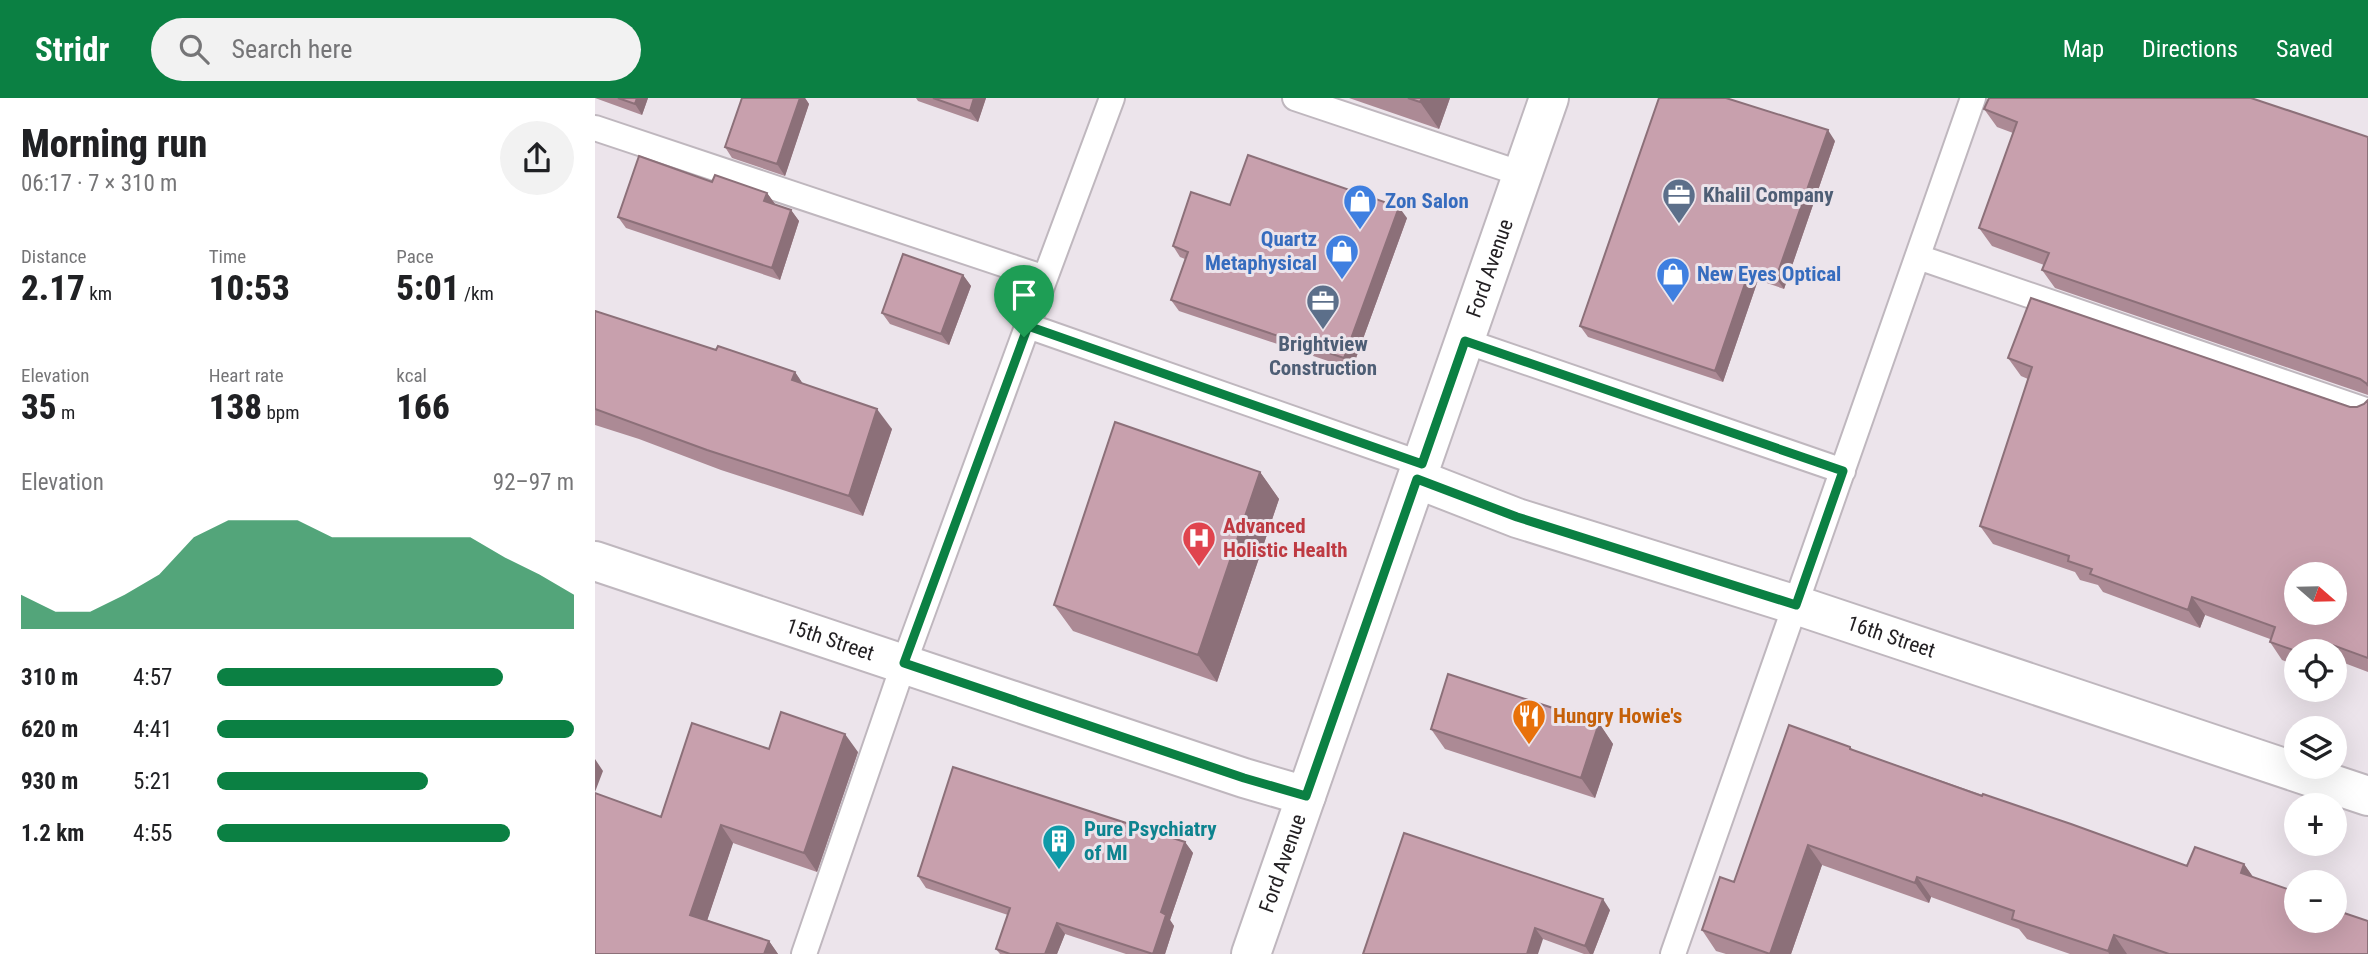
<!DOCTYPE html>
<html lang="en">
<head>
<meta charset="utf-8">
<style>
	body { margin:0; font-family:"Roboto Condensed",sans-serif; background:#f2f2f2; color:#202124; height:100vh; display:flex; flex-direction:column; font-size:26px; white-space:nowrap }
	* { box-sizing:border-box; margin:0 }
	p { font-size:23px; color:#757577 }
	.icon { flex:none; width:38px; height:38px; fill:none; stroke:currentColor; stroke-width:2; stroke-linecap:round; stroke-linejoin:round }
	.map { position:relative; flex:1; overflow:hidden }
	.details { display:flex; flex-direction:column; background:#fff; width:595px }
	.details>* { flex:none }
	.needle { width:46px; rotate:110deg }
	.fabs { position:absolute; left:1689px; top:464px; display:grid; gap:14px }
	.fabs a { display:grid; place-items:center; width:63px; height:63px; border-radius:50%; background:#fff; box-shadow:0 7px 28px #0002; font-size:35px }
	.pin { position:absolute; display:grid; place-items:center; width:60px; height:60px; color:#fff; margin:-72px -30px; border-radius:50% 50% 50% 0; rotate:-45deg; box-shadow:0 0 7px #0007 }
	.pin .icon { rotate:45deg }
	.round { display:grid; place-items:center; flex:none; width:74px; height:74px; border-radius:37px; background:#f2f2f2 }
	.head { display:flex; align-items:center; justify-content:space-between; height:119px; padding:0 21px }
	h1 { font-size:38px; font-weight:800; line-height:52px }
	.metrics { display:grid; grid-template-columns:repeat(3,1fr); gap:10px; height:119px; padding:7px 21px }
	.metrics div { display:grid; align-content:center }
	.metrics b { font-size:35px; font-weight:800 }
	.metrics small { font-size:19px; font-weight:400 }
	.metrics p { font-size:19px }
	.chart { height:196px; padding:14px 21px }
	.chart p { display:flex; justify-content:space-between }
	.chart svg { width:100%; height:126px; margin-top:7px; fill:#0b8043; opacity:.7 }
	ul { padding:0 21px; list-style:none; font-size:23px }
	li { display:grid; grid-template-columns:112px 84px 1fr; align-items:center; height:52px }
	li i { height:18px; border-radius:9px; background:#0b8043 }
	header { display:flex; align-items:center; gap:42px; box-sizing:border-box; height:98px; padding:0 35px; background:#0b8043; color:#fff }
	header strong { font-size:33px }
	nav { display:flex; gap:38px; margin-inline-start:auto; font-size:24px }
	.search { width:490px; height:63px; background:#f2f2f2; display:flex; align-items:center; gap:18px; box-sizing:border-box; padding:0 24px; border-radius:38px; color:#757577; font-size:26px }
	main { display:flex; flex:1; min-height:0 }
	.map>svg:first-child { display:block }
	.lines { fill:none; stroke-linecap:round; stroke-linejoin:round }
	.lane-casing { stroke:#bfb7be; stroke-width:28 }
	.street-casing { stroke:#bfb7be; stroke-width:42 }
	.secondary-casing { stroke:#bfb7be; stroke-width:42 }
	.lane { stroke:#fff; stroke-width:24 }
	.street { stroke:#fff; stroke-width:38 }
	.secondary { stroke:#fff; stroke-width:38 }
	.wall { fill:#ac8a95 }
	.shaded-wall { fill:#8c7079 }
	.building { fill:#c8a0ad; stroke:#8c7079; stroke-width:2; fill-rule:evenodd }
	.route-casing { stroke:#fff; stroke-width:14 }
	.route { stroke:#0b8043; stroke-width:9 }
	.labels { text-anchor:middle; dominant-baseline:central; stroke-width:6; stroke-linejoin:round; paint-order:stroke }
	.service-label { font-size:21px; font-weight:bold; fill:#4e5e75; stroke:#ece4eb; text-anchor:start }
	.shop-label { font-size:21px; font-weight:bold; fill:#366cbe; stroke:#ece4eb; text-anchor:start }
	.street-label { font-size:21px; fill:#232023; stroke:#ece4eb }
	.health-label { font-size:21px; font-weight:bold; fill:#be3a42; stroke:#ece4eb; text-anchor:start }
	.food-label { font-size:21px; font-weight:bold; fill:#c56008; stroke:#ece4eb; text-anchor:start }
	.culture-label { font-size:21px; font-weight:bold; fill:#0d838f; stroke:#ece4eb; text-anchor:start }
</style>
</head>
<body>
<header>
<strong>Stridr</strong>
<div class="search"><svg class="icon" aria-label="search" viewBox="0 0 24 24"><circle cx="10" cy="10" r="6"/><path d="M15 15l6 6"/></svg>Search here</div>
<nav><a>Map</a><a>Directions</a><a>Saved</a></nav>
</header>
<main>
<section class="details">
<div class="head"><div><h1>Morning run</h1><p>06:17 · 7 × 310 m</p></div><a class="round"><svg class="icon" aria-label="share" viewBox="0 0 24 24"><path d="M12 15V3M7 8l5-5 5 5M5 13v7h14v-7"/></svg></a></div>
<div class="metrics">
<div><p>Distance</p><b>2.17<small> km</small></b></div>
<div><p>Time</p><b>10:53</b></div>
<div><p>Pace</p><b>5:01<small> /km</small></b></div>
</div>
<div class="metrics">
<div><p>Elevation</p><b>35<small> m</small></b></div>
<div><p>Heart rate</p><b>138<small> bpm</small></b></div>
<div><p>kcal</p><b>166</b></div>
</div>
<div class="chart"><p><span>Elevation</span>92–97 m</p>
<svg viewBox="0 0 160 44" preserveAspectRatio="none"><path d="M0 44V32L10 38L20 38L30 32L40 25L50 12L60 6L70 6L80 6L90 12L100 12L110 12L120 12L130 12L140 19L150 25L160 32V44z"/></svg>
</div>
<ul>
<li><b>310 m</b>4:57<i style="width:80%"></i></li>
<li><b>620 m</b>4:41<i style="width:100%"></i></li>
<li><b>930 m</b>5:21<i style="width:59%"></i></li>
<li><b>1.2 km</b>4:55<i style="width:82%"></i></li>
</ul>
</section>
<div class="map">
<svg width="1773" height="856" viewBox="0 0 1773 856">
	<rect width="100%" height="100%" fill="#ece4eb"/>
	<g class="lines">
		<g class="lane-casing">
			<path id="lane" d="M 700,0 L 927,76
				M 0,30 L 450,180 L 309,565 L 209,856
				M 1323,159 L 1773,313
				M 450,180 L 517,0
				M 433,228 L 827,366
				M 870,243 L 1248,373
				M 1078,856 L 1378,0"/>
		</g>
		<g class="street-casing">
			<g id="street">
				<path id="s1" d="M 822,381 L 922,420 L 1201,507 L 1773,698"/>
				<path id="s2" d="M 0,463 L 649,680 L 711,698"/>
			</g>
		</g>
		<g class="secondary-casing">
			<g id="secondary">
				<path id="s3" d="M 656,856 L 954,0"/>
			</g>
		</g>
		<use href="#lane" class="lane"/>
		<use href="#street" class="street"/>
		<use href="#secondary" class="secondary"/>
	</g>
	<path class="wall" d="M 0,0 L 53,0 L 47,17 Z
		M 147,0 L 210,0 L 214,6 L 190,78 L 137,60 L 130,49 Z
		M 321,0 L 391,0 L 383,24 L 323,3 Z
		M 754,0 L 855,0 L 844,31 Z
		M 1389,11 L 1773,39 L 1773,297 L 1460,190 L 1447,172 L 1449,167 L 1397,148 L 1384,130 L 1418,35 L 1402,29 Z
		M 1240,43 L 1189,191 L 1163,182 L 1128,284 L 993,239 L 985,228 Z
		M 117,84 L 172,95 L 180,106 L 180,107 L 196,112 L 204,123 L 185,182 L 31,130 L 23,119 Z
		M 635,107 L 812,120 L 757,271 L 584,213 L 576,202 L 590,161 L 585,159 L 578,148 Z
		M 368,177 L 376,188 L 354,247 L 295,226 L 287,215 Z
		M 0,213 L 121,252 L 200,274 L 208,286 L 297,331 L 268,418 L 126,372 L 44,341 L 0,327 Z
		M 1413,260 L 1755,309 L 1762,309 L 1769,306 L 1773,302 L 1773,574 L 1744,563 L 1740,577 L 1740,553 L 1701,553 L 1701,567 L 1687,562 L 1675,544 L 1675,541 L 1610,517 L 1605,530 L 1508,494 L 1503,487 L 1485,482 L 1480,474 L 1398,446 L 1385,428 L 1433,281 L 1426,278 Z
		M 665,374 L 684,401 L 622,584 L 478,533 L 459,507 Z
		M 1004,625 L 1018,646 L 1000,700 L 850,651 L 836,631 Z
		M 1255,649 L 1258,652 L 1592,768 L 1649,766 L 1658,779 L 1740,822 L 1740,809 L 1773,856 L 1475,856 L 1432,841 L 1424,831 L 1336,799 L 1334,805 L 1227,767 L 1196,856 L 1131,856 L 1121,853 L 1107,832 L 1139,784 Z
		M 174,651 L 263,654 L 222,774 L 138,745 L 112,822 L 174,843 L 183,856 L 0,856 L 66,719 Z
		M 590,744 L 598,755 L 575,822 L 579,828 L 570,856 L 531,856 L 470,836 L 462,856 L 405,856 L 401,851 L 413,817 L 331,790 L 323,778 Z
		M 1015,812 L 998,856 L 989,856 L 948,841 L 768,856 Z"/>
	<path class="shaded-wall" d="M 42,0 L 53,0 L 47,17 L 40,6 Z
		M 205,0 L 210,0 L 214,6 L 190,78 L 182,66 Z
		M 379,0 L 391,0 L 383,24 L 375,13 Z
		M 827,0 L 855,0 L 844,31 L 825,4 Z
		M 1233,32 L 1240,43 L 1189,191 L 1181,180 Z
		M 172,95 L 180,106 L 177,114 L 169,103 Z
		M 804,109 L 812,120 L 757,271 L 749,260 Z
		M 196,112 L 204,123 L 185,182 L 177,170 Z
		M 1155,171 L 1163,182 L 1128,284 L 1120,273 Z
		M 368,177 L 376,188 L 354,247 L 346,236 Z
		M 200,274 L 214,295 L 197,282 Z
		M 282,311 L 297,331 L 268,418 L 254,398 Z
		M 665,374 L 684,401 L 622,584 L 603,557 Z
		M 1597,499 L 1610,517 L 1605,530 L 1593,512 Z
		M 1732,545 L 1737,553 L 1729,553 Z
		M 1740,556 L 1744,563 L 1740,577 Z
		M 1004,625 L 1018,646 L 1000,700 L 986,680 Z
		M 250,636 L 263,654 L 222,774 L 209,755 Z
		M 0,661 L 8,673 L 0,694 Z
		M 126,727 L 138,745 L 108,835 L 95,817 Z
		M 590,744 L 598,755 L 575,822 L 579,828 L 570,856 L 558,856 L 566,814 Z
		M 1213,747 L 1227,767 L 1196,856 L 1175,856 Z
		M 1649,766 L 1663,786 L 1646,775 Z
		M 1322,779 L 1336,799 L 1334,805 L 1320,785 Z
		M 1008,801 L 1015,812 L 998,856 L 995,856 L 990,848 Z
		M 462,825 L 470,836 L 462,856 L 450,856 Z
		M 940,830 L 948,841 L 943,856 L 932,856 Z
		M 1519,837 L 1532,856 L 1514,856 L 1513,853 Z
		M 174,843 L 183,856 L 169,856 Z"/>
	<path class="building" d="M 23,0 L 42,0 L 40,6 Z
		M 147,0 L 205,0 L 182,66 L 130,49 Z
		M 338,0 L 379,0 L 375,13 Z
		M 813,0 L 827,0 L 825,4 Z
		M 1064,0 L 1131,0 L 1233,32 L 1181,180 L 1155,171 L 1120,273 L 985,228 Z
		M 1394,0 L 1656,0 L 1773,39 L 1773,288 L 1772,286 L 1765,281 L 1447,172 L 1454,155 L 1384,130 L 1422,24 L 1389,11 Z
		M 653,57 L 804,109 L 749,260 L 576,202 L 593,154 L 578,148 L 596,94 L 635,107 Z
		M 44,58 L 117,84 L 120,77 L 172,95 L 169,103 L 196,112 L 177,170 L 23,119 Z
		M 308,156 L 368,177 L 346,236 L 287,215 Z
		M 1436,200 L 1755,309 L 1762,309 L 1769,306 L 1773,302 L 1773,560 L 1732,545 L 1729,553 L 1701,553 L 1675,544 L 1680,529 L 1597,499 L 1593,512 L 1495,476 L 1497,471 L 1473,463 L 1474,458 L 1385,428 L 1437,269 L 1413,260 ZM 1701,476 L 1740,476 L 1740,514 L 1701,514 Z
		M 0,213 L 121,252 L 123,248 L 200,274 L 197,282 L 282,311 L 254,398 L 112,352 L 0,311 Z
		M 520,324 L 665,374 L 603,557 L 459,507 Z
		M 853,576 L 1004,625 L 986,680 L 836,631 Z
		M 186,614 L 250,636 L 209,755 L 126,727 L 95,817 L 174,843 L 169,856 L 0,856 L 0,695 L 66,719 L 97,625 L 174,651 Z
		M 1194,627 L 1255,649 L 1255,651 L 1387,698 L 1388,696 L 1476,726 L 1592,768 L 1600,749 L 1649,766 L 1646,775 L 1701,794 L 1701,822 L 1740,822 L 1740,812 L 1773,823 L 1773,856 L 1574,856 L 1519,837 L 1513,853 L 1417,821 L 1419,813 L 1322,779 L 1320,785 L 1213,747 L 1175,856 L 1107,832 L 1125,779 L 1139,784 Z
		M 358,669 L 590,744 L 566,814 L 571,817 L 558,856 L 462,825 L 450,856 L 415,856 L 401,851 L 415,810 L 323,778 Z
		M 809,735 L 1008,801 L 990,848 L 940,830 L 932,856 L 768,856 Z"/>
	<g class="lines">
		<g class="route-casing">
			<path id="route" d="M 433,228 L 827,366 L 870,243 L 1248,373 L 1201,507 L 922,419 L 822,381 L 711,698 L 649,680 L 309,565 Z"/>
		</g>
		<use href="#route" class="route"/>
	</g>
	<defs>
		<g id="office-pin" transform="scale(1.75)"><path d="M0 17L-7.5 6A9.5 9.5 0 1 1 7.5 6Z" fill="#5c6f8a" stroke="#ece4eb"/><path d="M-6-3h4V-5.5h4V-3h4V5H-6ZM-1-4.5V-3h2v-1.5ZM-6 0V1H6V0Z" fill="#fff"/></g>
		<g id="shop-pin" transform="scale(1.75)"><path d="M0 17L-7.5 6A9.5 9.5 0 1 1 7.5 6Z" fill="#3f7fe0" stroke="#ece4eb"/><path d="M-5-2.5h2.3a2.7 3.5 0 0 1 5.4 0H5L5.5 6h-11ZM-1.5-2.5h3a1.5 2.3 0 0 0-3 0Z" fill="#fff"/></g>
		<g id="hospital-pin" transform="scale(1.75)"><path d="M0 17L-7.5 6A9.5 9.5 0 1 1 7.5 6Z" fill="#e0444e" stroke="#ece4eb"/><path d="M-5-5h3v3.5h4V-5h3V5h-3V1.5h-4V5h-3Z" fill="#fff"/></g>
		<g id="restaurant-pin" transform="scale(1.75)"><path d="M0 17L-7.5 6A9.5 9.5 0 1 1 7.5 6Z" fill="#e8710a" stroke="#ece4eb"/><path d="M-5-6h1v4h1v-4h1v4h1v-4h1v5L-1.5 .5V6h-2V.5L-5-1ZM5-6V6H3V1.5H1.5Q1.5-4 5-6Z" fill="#fff"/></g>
		<g id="building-pin" transform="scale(1.75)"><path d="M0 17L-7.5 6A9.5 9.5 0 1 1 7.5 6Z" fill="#0f9aa8" stroke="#ece4eb"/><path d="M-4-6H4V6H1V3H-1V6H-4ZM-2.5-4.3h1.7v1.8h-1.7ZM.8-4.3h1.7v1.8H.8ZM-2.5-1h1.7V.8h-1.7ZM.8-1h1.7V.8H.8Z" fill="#fff"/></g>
	</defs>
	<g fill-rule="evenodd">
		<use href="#office-pin" x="1084" y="97"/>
		<use href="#shop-pin" x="765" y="103"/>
		<use href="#shop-pin" x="747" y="153"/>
		<use href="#shop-pin" x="1078" y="176"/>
		<use href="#office-pin" x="728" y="203"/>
		<use href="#hospital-pin" x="604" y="440"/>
		<use href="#restaurant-pin" x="934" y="618"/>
		<use href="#building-pin" x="464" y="743"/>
	</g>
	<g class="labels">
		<g class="service-label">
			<text x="1108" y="97">Khalil Company</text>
			<text x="728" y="246" text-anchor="middle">Brightview<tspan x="728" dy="24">Construction</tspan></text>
		</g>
		<g class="shop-label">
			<text x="790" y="103">Zon Salon</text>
			<text x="722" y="141" text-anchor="end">Quartz<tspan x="722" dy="24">Metaphysical</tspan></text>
			<text x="1102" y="176">New Eyes Optical</text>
		</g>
		<g class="street-label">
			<text stroke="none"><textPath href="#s3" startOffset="726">Ford Avenue</textPath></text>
			<text stroke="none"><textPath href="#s1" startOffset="500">16th Street</textPath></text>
			<text stroke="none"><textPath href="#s2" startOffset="248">15th Street</textPath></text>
			<text stroke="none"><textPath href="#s3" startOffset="96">Ford Avenue</textPath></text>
		</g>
		<g class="health-label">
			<text x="628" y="428">Advanced<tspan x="628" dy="24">Holistic Health</tspan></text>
		</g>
		<g class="food-label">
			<text x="958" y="618">Hungry Howie's</text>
		</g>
		<g class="culture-label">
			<text x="489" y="731">Pure Psychiatry<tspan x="489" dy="24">of MI</tspan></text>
		</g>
	</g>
</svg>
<div class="fabs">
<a><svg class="needle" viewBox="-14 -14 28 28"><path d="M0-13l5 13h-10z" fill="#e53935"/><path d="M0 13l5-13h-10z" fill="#757577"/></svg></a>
<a><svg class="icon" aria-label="locate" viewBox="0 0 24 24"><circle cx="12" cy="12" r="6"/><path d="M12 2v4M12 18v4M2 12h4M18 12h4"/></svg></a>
<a><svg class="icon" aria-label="layers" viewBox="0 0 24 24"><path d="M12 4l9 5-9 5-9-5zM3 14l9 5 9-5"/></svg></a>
<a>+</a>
<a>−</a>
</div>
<div class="pin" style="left:429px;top:239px;background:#1e9e55"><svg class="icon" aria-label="arrive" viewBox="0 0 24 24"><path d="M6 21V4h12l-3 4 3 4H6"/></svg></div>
</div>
</main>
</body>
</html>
